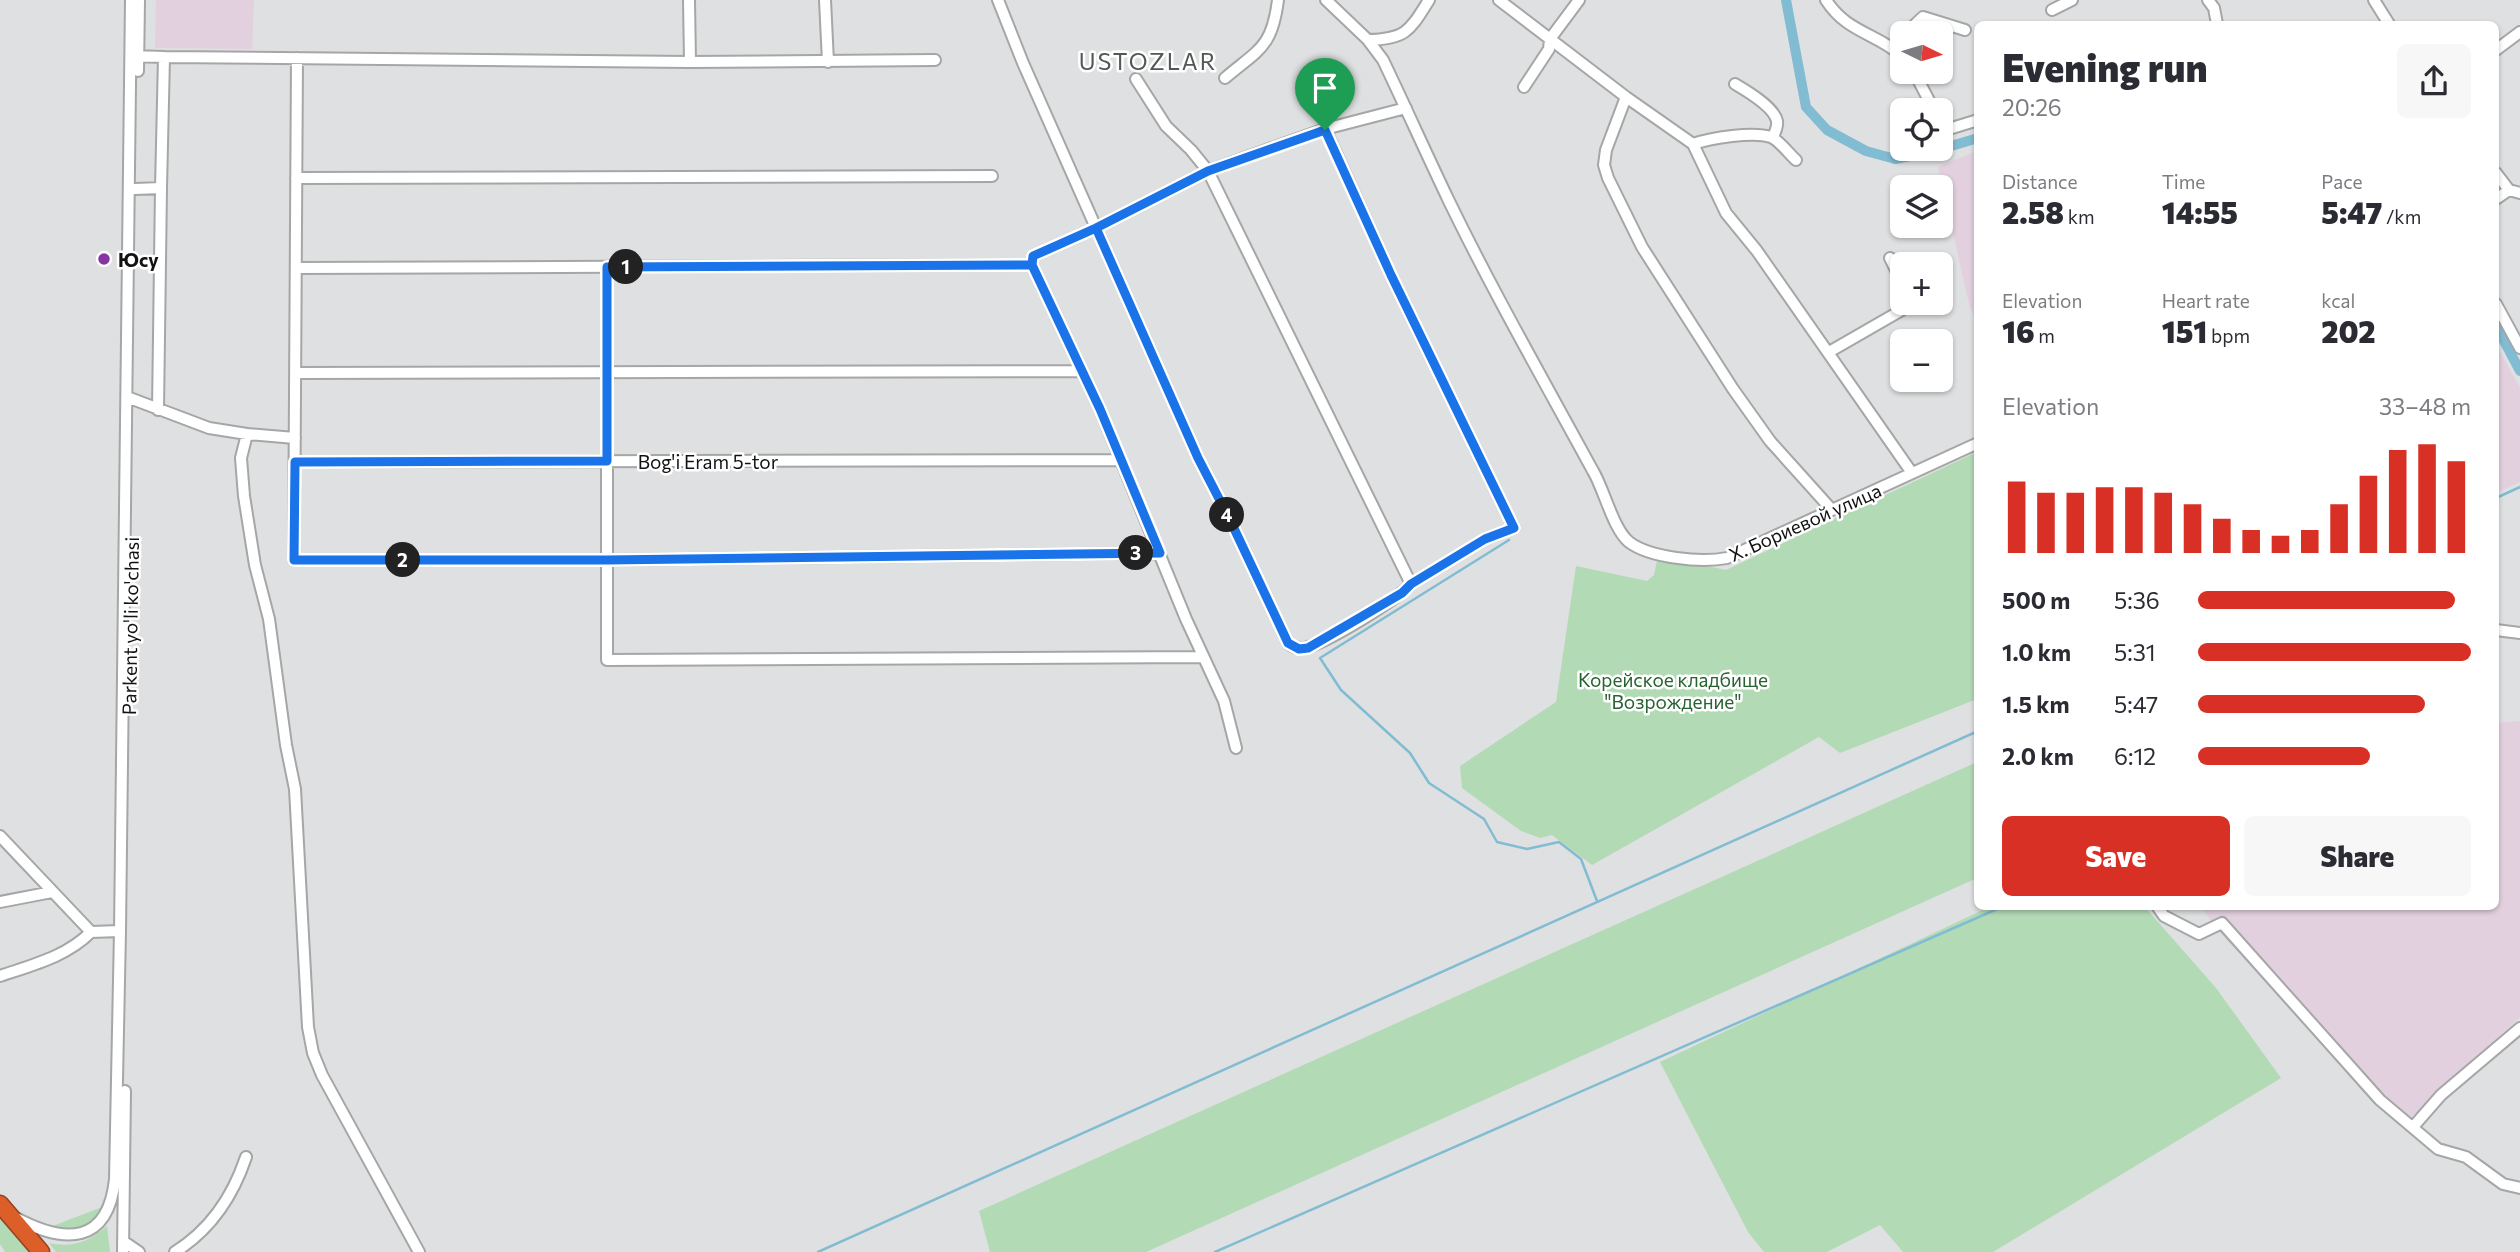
<!DOCTYPE html>
<html lang="en">
<head>
<meta charset="utf-8">
<style>
	body { margin:0; font-family:Commissioner,sans-serif; background:#f7f7f7; color:#2b2b33; height:100vh; display:flex; flex-direction:column; font-size:26px; white-space:nowrap }
	* { box-sizing:border-box; margin:0 }
	p { font-size:23px; color:#7c7c81 }
	.icon { flex:none; width:38px; height:38px; fill:none; stroke:currentColor; stroke-width:2; stroke-linecap:round; stroke-linejoin:round }
	.map { position:relative; flex:1; overflow:hidden }
	.drawer { position:absolute; left:1974px; top:21px; width:525px; height:889px; display:flex; flex-direction:column; background:#fff; border-radius:10px; box-shadow:0 2px 5px #0004 }
	.drawer>* { flex:none }
	.needle { width:46px; rotate:95deg }
	.buttons { position:absolute; left:1890px; top:21px; display:grid; gap:14px }
	.buttons a { display:grid; place-items:center; width:63px; height:63px; border-radius:10px; background:#fff; box-shadow:0 2px 5px #0004; font-size:35px }
	.pin { position:absolute; display:grid; place-items:center; width:60px; height:60px; color:#fff; margin:-72px -30px; border-radius:50% 50% 50% 0; rotate:-45deg; box-shadow:0 0 7px #0007 }
	.pin .icon { rotate:45deg }
	.km { position:absolute; width:35px; height:35px; margin:-18px; border-radius:50%; background:#222; color:#fff; font-size:19px; line-height:35px; text-align:center }
	.round { display:grid; place-items:center; flex:none; width:74px; height:74px; border-radius:10px; background:#f7f7f7 }
	.summary { display:flex; align-items:center; justify-content:space-between; height:119px; padding:0 28px }
	h1 { font-size:38px; font-weight:800; line-height:52px }
	.stats { display:grid; grid-template-columns:repeat(3,1fr); gap:10px; height:119px; padding:7px 28px }
	.stats div { display:grid; align-content:center }
	.stats b { font-size:30px; font-weight:800 }
	.stats small { font-size:19px; font-weight:400 }
	.stats p { font-size:19px }
	.chart { height:196px; padding:14px 28px }
	.chart p { display:flex; justify-content:space-between }
	.chart svg { width:100%; height:126px; margin-top:7px; stroke:#d93025; stroke-width:6 }
	.button { display:flex; gap:14px; margin-top:auto; padding:14px 28px }
	.button a { flex:1; height:80px; border-radius:10px; background:#d93025; color:#fff; font-size:28px; font-weight:800; line-height:80px; text-align:center }
	.button a+a { background:#f7f7f7; color:#2b2b33 }
	ul { padding:0 28px; list-style:none; font-size:23px }
	li { display:grid; grid-template-columns:112px 84px 1fr; align-items:center; height:52px }
	li i { height:18px; border-radius:9px; background:#d93025 }
	.map>svg:first-child { display:block }
	.industrial { fill:#e3d0df }
	.green { fill:#b2dab5 }
	.lines { fill:none; stroke-linecap:round; stroke-linejoin:round }
	.stream { stroke:#81bcd3; stroke-width:2.5 }
	.canal { stroke:#81bcd3; stroke-width:10 }
	.minor-casing { stroke:#a5a6a6; stroke-width:14 }
	.highway-casing { stroke:#954321; stroke-width:19 }
	.minor { stroke:#fff; stroke-width:10 }
	.highway { stroke:#dc5e29; stroke-width:16 }
	.route-casing { stroke:#fff; stroke-width:14 }
	.route { stroke:#1a73e8; stroke-width:9 }
	.poi-dot { fill:#8835a4; stroke:#fff; stroke-width:2.5 }
	.labels { text-anchor:middle; dominant-baseline:central; stroke-width:5; stroke-linejoin:round; paint-order:stroke }
	.poi-label { font-size:19px; font-weight:bold; fill:#121213; stroke:#fff; text-anchor:start }
	.street-label { font-size:19px; fill:#121213; stroke:#fff }
	.park-label { font-size:19px; fill:#276231; stroke:#fff }
	.quarter-label { font-size:23px; letter-spacing:2px; fill:#545555; stroke:#fff }
</style>
</head>
<body>
<div class="map">
<svg width="2520" height="1252" viewBox="0 0 2520 1252">
	<rect width="100%" height="100%" fill="#dfe0e1"/>
	<path class="industrial" d="M 156,0 L 254,0 L 252,49 L 155,48 Z
		M 1977,151 L 1977,320 L 1975,318 L 1969,304 L 1938,167 Z
		M 2496,344 L 2520,388 L 2520,482 L 2496,493 Z
		M 2520,721 L 2520,1017 L 2405,1123 L 2362,1089 L 2222,935 L 2201,907 L 2496,906 L 2496,723 Z"/>
	<path class="green" d="M 1977,452 L 1977,699 L 1840,753 L 1819,737 L 1592,865 L 1552,835 L 1540,838 L 1521,831 L 1462,788 L 1460,766 L 1556,702 L 1576,566 L 1647,581 L 1654,575 L 1658,556 L 1726,570 Z
		M 1977,762 L 1977,878 L 1146,1252 L 990,1252 L 979,1211 Z
		M 2144,906 L 2216,988 L 2281,1078 L 1993,1252 L 1903,1252 L 1880,1225 L 1827,1252 L 1764,1252 L 1748,1232 L 1660,1062 L 1989,907 Z
		M 105,1206 C 91,1228 74,1231 50,1227 Z
		M 0,1216 L 32,1252 L 5,1252 L 0,1244 Z
		M 107,1226 L 110,1252 L 56,1252 L 49,1243 C 72,1248 89,1242 107,1226 Z"/>
	<g class="lines">
		<path class="stream" d="M 2496,498 L 2520,487
			M 1509,540 L 1320,658 L 1341,690 L 1410,753 L 1429,783 L 1484,819 L 1497,842 L 1527,849 L 1559,842 L 1581,859 L 1597,901
			M 818,1252 L 1978,731
			M 1215,1252 L 2004,906"/>
		<path class="canal" d="M 1786,0 L 1806,107 L 1827,130 L 1866,151 L 1895,159 L 1931,152 L 1978,138
			M 2496,326 L 2520,371"/>
		<g class="minor-casing">
			<path id="minor" d="M 689,0 L 690,62
				M 825,0 L 828,62
				M 998,0 L 1023,63 L 1198,458 L 1231,522 L 1288,643 C 1294,648 1300,650 1308,647 C 1331,640 1395,601 1411,584 L 1485,539 L 1514,528 L 1391,275 L 1325,129
				M 1326,0 L 1368,40 L 1383,60 C 1405,106 1426,153 1448,199 C 1493,292 1544,381 1593,471 C 1604,489 1613,529 1629,542 C 1650,558 1701,563 1727,558 L 1978,443
				M 1499,0 L 1626,97 L 1693,144 L 1726,213 L 1757,251 L 1912,473
				M 1826,0 C 1847,33 1877,33 1902,56
				M 2208,0 L 2214,8 L 2217,24
				M 2374,0 L 2389,24
				M 2052,10 L 2072,0
				M 1906,33 L 1923,17 L 1965,30
				M 1368,40 C 1407,39 1410,30 1429,0
				M 2496,50 L 2520,32
				M 132,56 L 164,57
				M 297,58 L 294,560 L 607,560 L 1160,553
				M 138,71 L 139,0
				M 1914,72 L 1934,110
				M 1225,78 C 1259,49 1272,48 1278,0
				M 1136,79 L 1166,126 L 1191,150 L 1208,171 L 1411,584
				M 1735,84 C 1747,91 1774,107 1777,121 C 1778,127 1775,132 1773,137
				M 1524,87 L 1549,49 L 1550,39 L 1579,0
				M 1626,97 L 1606,150 L 1604,165 L 1608,178 L 1642,247 L 1733,389 L 1770,441 L 1832,510
				M 1941,119 L 1952,128 L 1978,120
				M 1693,144 C 1711,138 1753,131 1771,137 C 1780,141 1789,154 1796,160
				M 2496,173 L 2509,190
				M 296,178 L 992,176
				M 135,189 L 161,188 L 164,57 L 690,62 L 935,60
				M 2496,199 L 2509,190 L 2520,193
				M 1890,258 L 1902,282
				M 607,267 L 607,660 L 1203,657
				M 296,268 L 1032,265
				M 2496,304 L 2520,348
				M 1829,352 L 1902,310 L 1907,303
				M 295,373 L 1081,371
				M 127,397 L 209,428 L 247,434 L 295,438
				M 158,410 L 161,188
				M 247,434 L 241,458 L 244,496 L 255,565 L 269,619 L 286,745 L 295,789 L 308,1027 L 313,1053 L 322,1075 L 419,1252
				M 295,462 L 1121,460
				M 2496,630 L 2520,633
				M 1236,748 L 1224,701 L 1186,619 L 1100,409 L 1032,265 L 1033,256 L 1096,228 L 1208,171 L 1325,129 L 1406,108
				M 0,836 L 91,932 L 120,931
				M 0,902 L 52,892
				M 2157,906 L 2164,916 L 2199,934 L 2222,923 L 2380,1100 L 2438,1149 L 2466,1157 L 2503,1184 L 2520,1188
				M 0,976 C 32,965 66,957 91,932
				M 2413,1127 L 2441,1095 L 2520,1028
				M 16,1218 C 65,1244 108,1245 115,1179 L 120,931 L 131,0
				M 123,1241 L 139,1252
				M 123,1252 L 125,1091
				M 175,1252 C 210,1230 233,1196 246,1157"/>
		</g>
		<g class="highway-casing">
			<path id="highway" d="M 0,1204 L 41,1252"/>
		</g>
		<use href="#minor" class="minor"/>
		<use href="#highway" class="highway"/>
	</g>
	<g class="lines">
		<g class="route-casing">
			<path id="route" d="M 1325,130 L 1208,171 L 1096,228 L 1033,256 L 1032,265 L 607,267 L 607,461 L 295,462 L 294,560 L 607,560 L 1160,553 L 1100,409 L 1032,265 L 1033,256 L 1096,228 L 1198,458 L 1231,522 L 1288,643 L 1299,649 L 1308,648 L 1402,593 L 1411,584 L 1485,539 L 1514,528 L 1391,275 L 1325,130"/>
		</g>
		<use href="#route" class="route"/>
	</g>
	<circle class="poi-dot" cx="104" cy="259" r="7"/>
	<g class="labels">
		<g class="poi-label">
			<text x="118" y="259">Юсу</text>
		</g>
		<g class="street-label">
			<text x="708" y="461">Bog'i Eram 5-tor</text>
			<text transform="translate(1805 522) rotate(-24)">Х. Бориевой улица</text>
			<text transform="translate(130 626) rotate(-89)">Parkent yo'li ko'chasi</text>
		</g>
		<g class="park-label">
			<text x="1673" y="679">Корейское кладбище<tspan x="1673" dy="22">"Возрождение"</tspan></text>
		</g>
		<g class="quarter-label">
			<text x="1148" y="61">USTOZLAR</text>
		</g>
	</g>
</svg>
<div class="buttons">
<a><svg class="needle" viewBox="-14 -14 28 28"><path d="M0-13l5 13h-10z" fill="#e53935"/><path d="M0 13l5-13h-10z" fill="#7c7c81"/></svg></a>
<a><svg class="icon" aria-label="locate" viewBox="0 0 24 24"><circle cx="12" cy="12" r="6"/><path d="M12 2v4M12 18v4M2 12h4M18 12h4"/></svg></a>
<a><svg class="icon" aria-label="layers" viewBox="0 0 24 24"><path d="M12 4l9 5-9 5-9-5zM3 14l9 5 9-5"/></svg></a>
<a>+</a>
<a>−</a>
</div>
<div class="pin" style="left:1325px;top:130px;background:#1e9e55"><svg class="icon" aria-label="arrive" viewBox="0 0 24 24"><path d="M6 21V4h12l-3 4 3 4H6"/></svg></div>
<b class="km" style="left:626px;top:267px">1</b>
<b class="km" style="left:403px;top:560px">2</b>
<b class="km" style="left:1136px;top:553px">3</b>
<b class="km" style="left:1227px;top:515px">4</b>
<section class="drawer">
<div class="summary"><div><h1>Evening run</h1><p>20:26</p></div><a class="round"><svg class="icon" aria-label="share" viewBox="0 0 24 24"><path d="M12 15V3M7 8l5-5 5 5M5 13v7h14v-7"/></svg></a></div>
<div class="stats">
<div><p>Distance</p><b>2.58<small> km</small></b></div>
<div><p>Time</p><b>14:55</b></div>
<div><p>Pace</p><b>5:47<small> /km</small></b></div>
</div>
<div class="stats">
<div><p>Elevation</p><b>16<small> m</small></b></div>
<div><p>Heart rate</p><b>151<small> bpm</small></b></div>
<div><p>kcal</p><b>202</b></div>
</div>
<div class="chart"><p><span>Elevation</span>33–48 m</p>
<svg viewBox="0 0 160 44" preserveAspectRatio="none"><path d="M5 44V19M15 44V23M25 44V23M35 44V21M45 44V21M55 44V23M65 44V27M75 44V32M85 44V36M95 44V38M105 44V36M115 44V27M125 44V17M135 44V8M145 44V6M155 44V12"/></svg>
</div>
<ul>
<li><b>500 m</b>5:36<i style="width:94%"></i></li>
<li><b>1.0 km</b>5:31<i style="width:100%"></i></li>
<li><b>1.5 km</b>5:47<i style="width:83%"></i></li>
<li><b>2.0 km</b>6:12<i style="width:63%"></i></li>
</ul>
<div class="button"><a>Save</a><a>Share</a></div>
</section>
</div>
</body>
</html>
